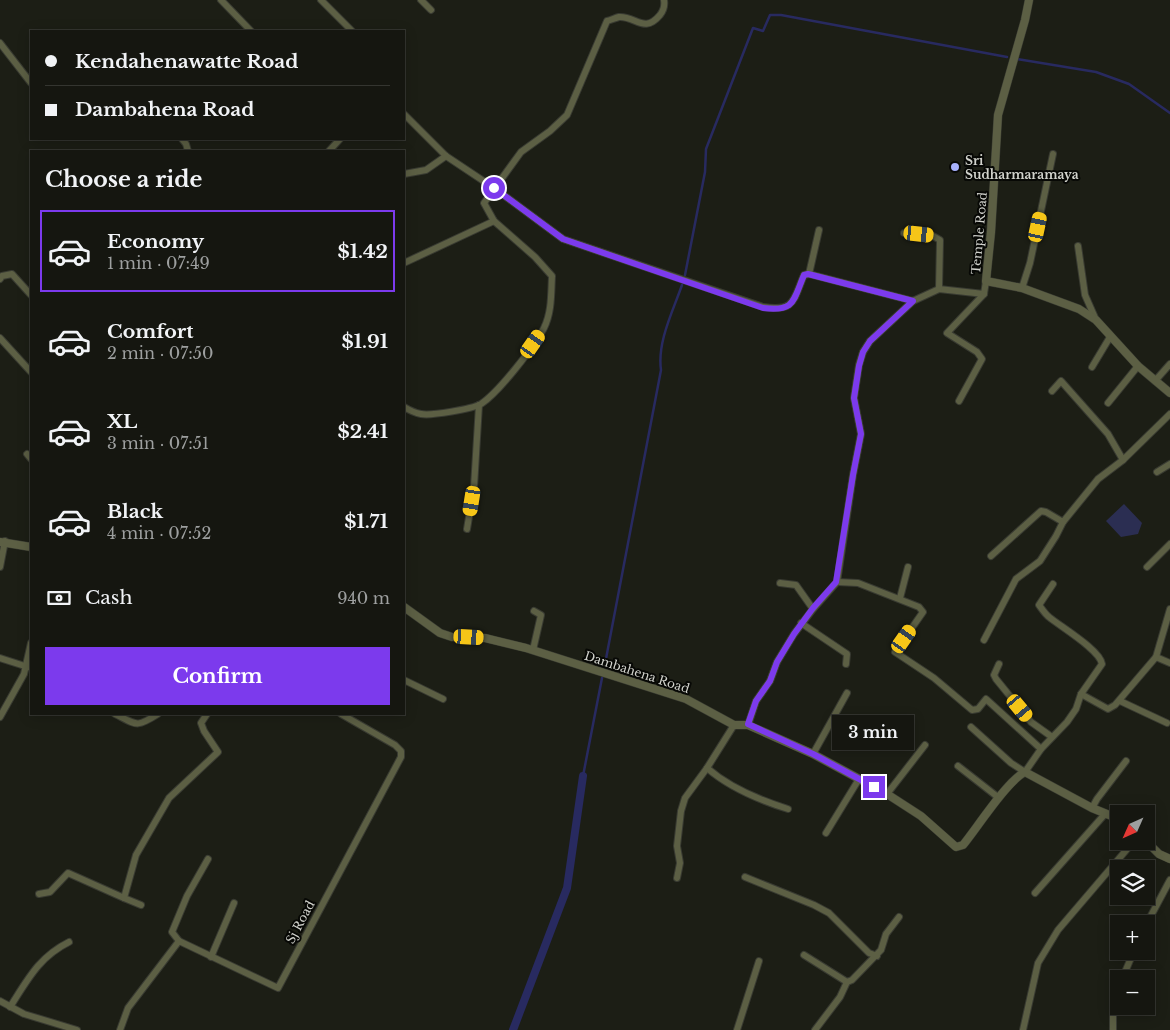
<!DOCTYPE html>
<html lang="en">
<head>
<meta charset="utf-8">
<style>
	body { margin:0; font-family:"Libre Baskerville",serif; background:#22231e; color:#f1f3f6; height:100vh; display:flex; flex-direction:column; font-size:19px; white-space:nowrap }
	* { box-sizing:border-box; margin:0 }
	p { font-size:16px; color:#9d9f9f }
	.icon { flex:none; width:28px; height:28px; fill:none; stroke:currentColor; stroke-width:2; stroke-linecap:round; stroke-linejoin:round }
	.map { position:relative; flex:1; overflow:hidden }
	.sheet { position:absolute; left:30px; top:150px; width:375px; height:565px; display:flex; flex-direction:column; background:#151610; border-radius:0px; box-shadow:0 2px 12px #0003,0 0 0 1px #343530 }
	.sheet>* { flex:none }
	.top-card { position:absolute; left:30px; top:30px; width:375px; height:110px; border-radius:0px; box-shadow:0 2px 12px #0003,0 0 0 1px #343530; display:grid; align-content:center; height:110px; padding:0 15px; background:#151610 }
	.needle { width:32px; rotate:225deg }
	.tools { position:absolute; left:1110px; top:805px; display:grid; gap:10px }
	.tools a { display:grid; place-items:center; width:45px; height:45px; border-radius:0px; background:#151610; box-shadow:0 2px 12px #0003,0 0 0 1px #343530; font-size:25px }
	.end { position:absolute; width:22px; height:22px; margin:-11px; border:6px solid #7c3aed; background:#fff; box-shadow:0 0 0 2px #fff }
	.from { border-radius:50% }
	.bubble { position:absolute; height:35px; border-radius:0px; background:#151610; box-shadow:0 2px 12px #0003,0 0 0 1px #343530; font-size:16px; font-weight:800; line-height:35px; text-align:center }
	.car { position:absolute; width:15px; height:30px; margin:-15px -8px; border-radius:6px; box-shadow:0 0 4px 1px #0007; background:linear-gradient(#f5c518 24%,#345 0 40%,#f5c518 0 76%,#345 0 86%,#f5c518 0) }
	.top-card b { display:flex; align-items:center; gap:18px; height:48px; font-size:19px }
	.top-card b+b { border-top:1px solid #343530 }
	.top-card i { width:12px; height:12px; background:#f1f3f6 }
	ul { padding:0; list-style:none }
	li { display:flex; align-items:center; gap:15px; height:82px; margin:0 10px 8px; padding:0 5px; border:2px solid transparent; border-radius:0px }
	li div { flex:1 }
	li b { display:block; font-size:19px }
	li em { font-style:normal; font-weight:800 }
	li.current { border-color:#7c3aed }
	li>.icon { width:45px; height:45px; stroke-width:1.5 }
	h2 { padding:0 15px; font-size:22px; line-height:60px }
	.pay { display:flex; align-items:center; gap:12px; height:55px; padding:0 15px; font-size:19px }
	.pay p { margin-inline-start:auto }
	.cta { display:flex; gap:10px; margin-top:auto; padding:10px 15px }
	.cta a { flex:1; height:58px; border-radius:0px; background:#7c3aed; color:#fff; font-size:20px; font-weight:800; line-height:58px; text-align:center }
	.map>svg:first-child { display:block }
	.green { fill:#2b2e52 }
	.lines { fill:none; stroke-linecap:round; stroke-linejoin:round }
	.stream { stroke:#282a60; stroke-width:2.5 }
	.canal { stroke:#282a60; stroke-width:8 }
	.minor-casing { stroke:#393b32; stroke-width:8 }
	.tertiary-casing { stroke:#393b32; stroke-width:9 }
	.minor { stroke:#5c5f44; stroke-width:6 }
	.tertiary { stroke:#5c5f44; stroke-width:8 }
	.route { stroke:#7c3aed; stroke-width:6 }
	.poi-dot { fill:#a7b1fc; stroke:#070805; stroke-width:2 }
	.labels { text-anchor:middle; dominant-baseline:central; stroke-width:4; stroke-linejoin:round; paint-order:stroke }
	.poi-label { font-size:12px; font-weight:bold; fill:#d2d3cd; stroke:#070805; text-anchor:start }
	.street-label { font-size:12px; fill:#d2d3cd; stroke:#070805 }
</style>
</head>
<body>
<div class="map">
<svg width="1170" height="1030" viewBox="0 0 1170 1030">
	<rect width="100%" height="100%" fill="#1c1e15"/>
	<!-- green -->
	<path class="green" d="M1124,504L1142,523L1138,534L1121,537L1106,521Z"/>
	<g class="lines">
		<!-- stream -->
		<g class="stream">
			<path d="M1017,59L1096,72L1129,84L1170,113"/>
			<path d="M685,275L705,172L706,149L753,28L763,31L770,15H781L1007,57"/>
			<path d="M605,664L661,370C657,342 673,311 682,285"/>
			<path d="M583,776L602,678"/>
		</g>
		<!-- canal -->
		<path class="canal" d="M513,1030L567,888L583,776"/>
		<!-- minor casing -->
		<g class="minor-casing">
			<g id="minor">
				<path d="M221,0L251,31"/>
				<path d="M321,0L352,31"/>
				<path d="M421,0L431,10"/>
				<path d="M0,43L31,83"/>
				<path d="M404,114L446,156L494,188L563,239L763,307C795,312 793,301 804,275L809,274L913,301L939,289L984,294L986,281"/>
				<path d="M182,139L186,144L188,151"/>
				<path d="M329,151L340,139"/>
				<path d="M404,174L426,170L446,156"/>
				<path d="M904,233L933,236L940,240L939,289"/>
				<path d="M1078,246L1085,295L1096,320"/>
				<path d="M404,263L494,221"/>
				<path d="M809,274L819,230"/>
				<path d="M0,279L2,276L12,274L31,295"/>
				<path d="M1022,288L1030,263L1053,154"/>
				<path d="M0,338L31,372"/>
				<path d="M1092,367L1110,337"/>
				<path d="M1155,381L1170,364"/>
				<path d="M1052,391L1061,381L1108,434L1123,460"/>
				<path d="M959,401L982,359L977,352L947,333L984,294"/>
				<path d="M1108,403L1138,366"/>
				<path d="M404,407C409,410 415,413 421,414C431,416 472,409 481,404C499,392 534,347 544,328C552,312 551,293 552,276L535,257L494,221L484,203L521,152L550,131L567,115L607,21C611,20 615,18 619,17C636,16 644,34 660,15C664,10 665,6 664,0"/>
				<path d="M27,454L31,459"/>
				<path d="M1157,472L1170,464"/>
				<path d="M467,529L474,487L479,405"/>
				<path d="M991,556L1041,511L1046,512L1063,522L1098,479L1123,460L1170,414"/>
				<path d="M0,567L5,541"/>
				<path d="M1147,567L1170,544"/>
				<path d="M837,582L858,583L919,607L923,612L895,652L934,678L972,710L978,709L986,699L1041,749"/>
				<path d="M780,583L796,585L813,609"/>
				<path d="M900,598L908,567"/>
				<path d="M801,623L847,654L846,664"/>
				<path d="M984,640L1016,579L1040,561L1056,536L1063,522"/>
				<path d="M533,650L541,615L534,611"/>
				<path d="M1156,657L1170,663"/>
				<path d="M0,658L31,668"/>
				<path d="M999,664L994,675L996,679L1031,722L1052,737"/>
				<path d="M404,680L443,699"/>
				<path d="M1081,694L1108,709L1115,705L1156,657L1170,609"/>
				<path d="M1120,701L1167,723"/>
				<path d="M115,714C137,725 136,728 158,714"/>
				<path d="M0,717L24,674L31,643"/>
				<path d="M748,725L756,701L770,681L777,662L794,634L813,609L837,582L853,475L861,434L854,398L859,365L863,352L870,341L913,301"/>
				<path d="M971,727L1011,763L1025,772L1041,749L1067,722L1076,709L1081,694L1102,664C1100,650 1061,627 1049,617C1045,614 1042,609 1039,605L1053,584"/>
				<path d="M813,754L847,693"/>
				<path d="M958,766L999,798"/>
				<path d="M707,768C730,788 759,800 788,809"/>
				<path d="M887,794L925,745"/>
				<path d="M1092,808L1097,799L1126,761"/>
				<path d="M826,833L859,779"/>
				<path d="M208,859L187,896L172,932L179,941L278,988L401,757V751L395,745L341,714"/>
				<path d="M745,877L814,905L829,913L869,953L877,956"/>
				<path d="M677,878L680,863L677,846L681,811L685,798L707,768L734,725"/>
				<path d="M1035,893L1105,814"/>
				<path d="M39,894L50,892L68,873L124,898"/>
				<path d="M141,905L124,898L136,855L169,798L218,752L204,731L201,723L207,714"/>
				<path d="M1146,925L1170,880"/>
				<path d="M804,955L847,982L840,997L815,1030"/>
				<path d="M211,957L234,903"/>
				<path d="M1122,979L1134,951"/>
				<path d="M847,982L852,980L881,950L886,934L899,917"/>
				<path d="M0,1001L24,1014L77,1030"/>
				<path d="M10,1007C28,979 39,957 69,942"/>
				<path d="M120,1030L128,1008L179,941"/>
				<path d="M737,1030L759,961"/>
				<path d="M1023,1030L1038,963L1058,930L1134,841"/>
				<path d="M1113,1030V1000L1119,987"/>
			</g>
		</g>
		<!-- tertiary casing -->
		<g class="tertiary-casing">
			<g id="tertiary">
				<path d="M1029,0L1025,20L998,115L991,232L986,281L1022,288L1079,309L1096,320L1138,366L1170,393"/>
				<path d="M0,542L31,547"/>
				<path d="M404,607L440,633L452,637L485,638L526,648L686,699L734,725H748L813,754L887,794L921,816L956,847L963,845C977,828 1007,781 1025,772L1092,808L1119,819"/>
				<path d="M1146,841L1159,854L1170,859"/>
			</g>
		</g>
		<!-- minor -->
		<use href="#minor" class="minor"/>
		<!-- tertiary -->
		<use href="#tertiary" class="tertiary"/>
	</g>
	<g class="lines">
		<!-- route -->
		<path class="route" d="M494,188L563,239L763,308C795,312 793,301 804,275L808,274L913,301L870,341L863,352L859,366L854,398L861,434L853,475L836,582L813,608L794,634L777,662L770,681L756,701L748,724L813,754L874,787"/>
	</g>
	<!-- markers -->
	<circle class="poi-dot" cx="955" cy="167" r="5"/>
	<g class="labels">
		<!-- poi labels -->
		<g class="poi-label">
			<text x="965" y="160">Sri<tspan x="965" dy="14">Sudharmaramaya</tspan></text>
		</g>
		<!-- street labels -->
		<g class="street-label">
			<text transform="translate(979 233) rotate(-85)">Temple Road</text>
			<text transform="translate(637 672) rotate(18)">Dambahena Road</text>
			<text transform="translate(300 922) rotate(-62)">Sj Road</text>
		</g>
	</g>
</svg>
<div class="tools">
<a><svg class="needle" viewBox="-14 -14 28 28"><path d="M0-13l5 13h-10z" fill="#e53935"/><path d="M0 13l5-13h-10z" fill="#9d9f9f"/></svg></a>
<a><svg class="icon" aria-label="layers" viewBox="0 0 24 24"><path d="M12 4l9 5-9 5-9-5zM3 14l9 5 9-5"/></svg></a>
<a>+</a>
<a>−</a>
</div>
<i class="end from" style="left:494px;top:188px"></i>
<i class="end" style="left:874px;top:787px"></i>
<div class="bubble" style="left:832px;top:715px;width:82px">3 min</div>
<i class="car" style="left:1038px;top:227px;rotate:12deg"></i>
<i class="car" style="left:919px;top:234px;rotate:96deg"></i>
<i class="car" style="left:533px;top:344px;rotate:35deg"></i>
<i class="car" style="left:472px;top:501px;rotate:189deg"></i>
<i class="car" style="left:469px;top:637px;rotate:93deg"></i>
<i class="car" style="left:904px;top:639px;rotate:35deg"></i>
<i class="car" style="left:1020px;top:708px;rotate:140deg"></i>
<div class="top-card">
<b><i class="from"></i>Kendahenawatte Road</b>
<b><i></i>Dambahena Road</b>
</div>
<section class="sheet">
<h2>Choose a ride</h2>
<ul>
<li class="current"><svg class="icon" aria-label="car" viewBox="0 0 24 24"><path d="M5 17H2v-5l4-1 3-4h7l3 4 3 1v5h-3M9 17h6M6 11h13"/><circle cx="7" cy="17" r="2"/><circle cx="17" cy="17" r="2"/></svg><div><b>Economy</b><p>1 min · 07:49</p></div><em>$1.42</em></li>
<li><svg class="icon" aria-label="car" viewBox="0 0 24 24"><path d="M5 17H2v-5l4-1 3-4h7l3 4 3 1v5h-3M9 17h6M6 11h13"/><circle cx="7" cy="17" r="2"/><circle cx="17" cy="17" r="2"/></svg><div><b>Comfort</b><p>2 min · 07:50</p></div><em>$1.91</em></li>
<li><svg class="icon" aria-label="car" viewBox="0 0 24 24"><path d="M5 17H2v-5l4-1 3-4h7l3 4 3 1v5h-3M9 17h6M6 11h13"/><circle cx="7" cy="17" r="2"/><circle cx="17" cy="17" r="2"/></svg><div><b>XL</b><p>3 min · 07:51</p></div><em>$2.41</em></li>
<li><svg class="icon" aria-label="car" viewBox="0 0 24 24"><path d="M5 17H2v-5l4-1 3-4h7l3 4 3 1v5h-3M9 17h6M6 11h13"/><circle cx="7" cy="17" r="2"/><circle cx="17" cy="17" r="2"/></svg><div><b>Black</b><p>4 min · 07:52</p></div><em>$1.71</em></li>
</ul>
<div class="pay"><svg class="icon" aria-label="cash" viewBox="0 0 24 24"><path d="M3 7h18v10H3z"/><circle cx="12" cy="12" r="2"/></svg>Cash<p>940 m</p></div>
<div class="cta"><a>Confirm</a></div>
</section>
</div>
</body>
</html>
